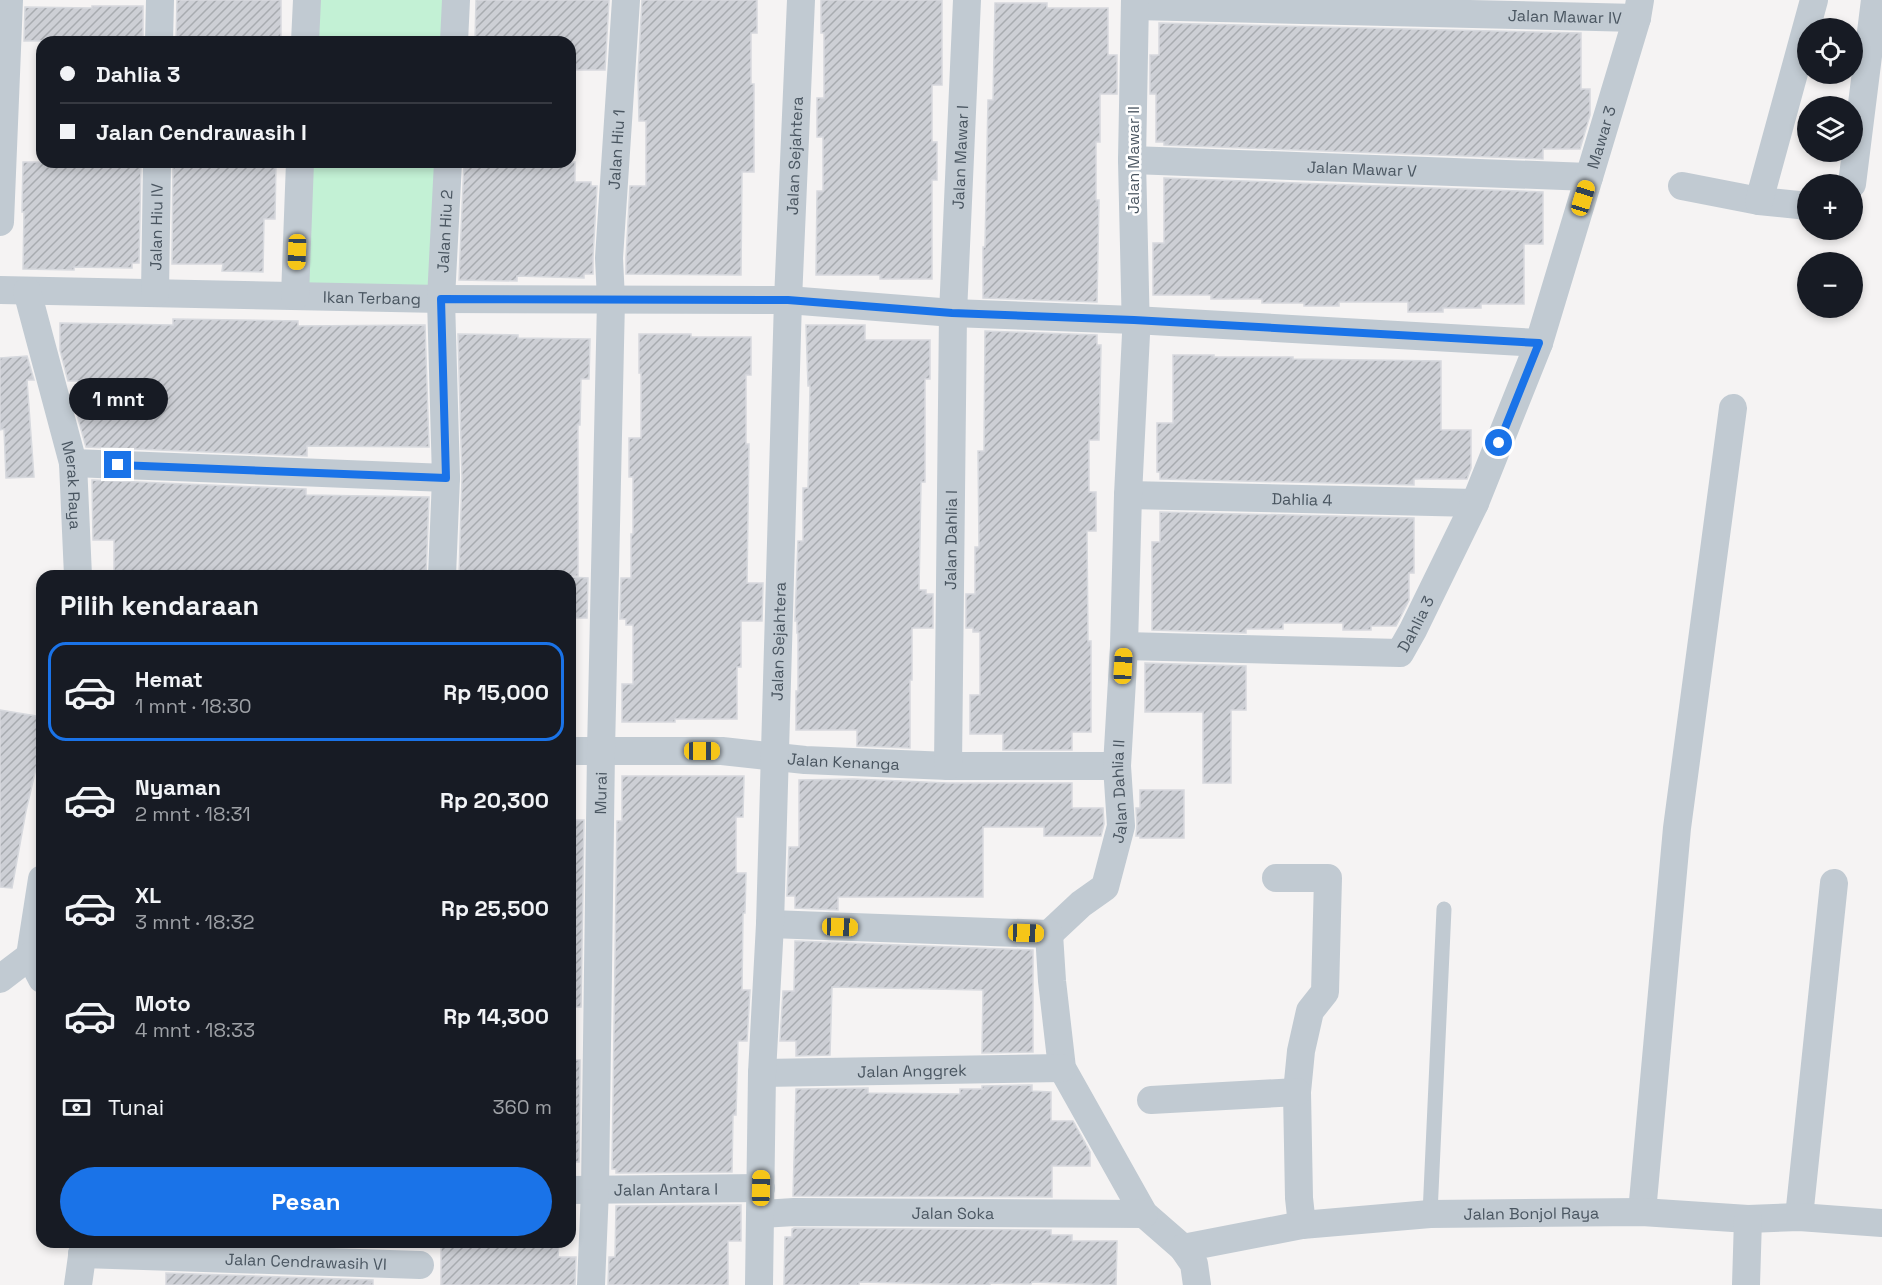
<!DOCTYPE html>
<html lang="id">
<head>
<meta charset="utf-8">
<style>
	body { margin:0; font-family:"Space Grotesk",sans-serif; background:#20242c; color:#f1f3f6; height:100vh; display:flex; flex-direction:column; font-size:22px; white-space:nowrap }
	* { box-sizing:border-box; margin:0 }
	p { font-size:20px; color:#9ea1a6 }
	.icon { flex:none; width:33px; height:33px; fill:none; stroke:currentColor; stroke-width:2; stroke-linecap:round; stroke-linejoin:round }
	.map { position:relative; flex:1; overflow:hidden }
	.panel { position:absolute; left:36px; top:570px; width:540px; height:678px; display:flex; flex-direction:column; background:#171b24; border-radius:18px; box-shadow:0 3px 9px #0003 }
	.panel>* { flex:none }
	.banner { position:absolute; left:36px; top:36px; width:540px; height:132px; border-radius:18px; box-shadow:0 3px 9px #0003; display:grid; align-content:center; height:132px; padding:0 24px; background:#171b24 }
	.tools { position:absolute; left:1797px; top:18px; display:grid; gap:12px }
	.tools a { display:grid; place-items:center; width:66px; height:66px; border-radius:50%; background:#171b24; box-shadow:0 3px 9px #0003; font-size:30px }
	.end { position:absolute; width:27px; height:27px; margin:-14px; border:8px solid #1a73e8; background:#fff; box-shadow:0 0 0 3px #fff }
	.from { border-radius:50% }
	.bubble { position:absolute; height:42px; border-radius:21px; background:#171b24; box-shadow:0 3px 9px #0003; font-size:20px; font-weight:700; line-height:42px; text-align:center }
	.car { position:absolute; width:18px; height:36px; margin:-18px -9px; border-radius:8px; box-shadow:0 0 4px 2px #0007; background:linear-gradient(#f5c518 24%,#345 0 40%,#f5c518 0 76%,#345 0 86%,#f5c518 0) }
	.banner b { display:flex; align-items:center; gap:21px; height:57px; font-size:22px }
	.banner b+b { border-top:2px solid #363941 }
	.banner i { width:15px; height:15px; background:#f1f3f6 }
	ul { padding:0; list-style:none }
	li { display:flex; align-items:center; gap:18px; height:99px; margin:0 12px 9px; padding:0 12px; border:3px solid transparent; border-radius:18px }
	li div { flex:1 }
	li b { display:block; font-size:22px }
	li em { font-style:normal; font-weight:700 }
	li.current { border-color:#1a73e8 }
	li>.icon { width:54px; height:54px; stroke-width:1.5 }
	h2 { padding:0 24px; font-size:27px; line-height:72px }
	.pay { display:flex; align-items:center; gap:15px; height:66px; padding:0 24px; font-size:22px }
	.pay p { margin-inline-start:auto }
	.cta { display:flex; gap:12px; margin-top:auto; padding:12px 24px }
	.cta a { flex:1; height:69px; border-radius:36px; background:#1a73e8; color:#fff; font-size:24px; font-weight:700; line-height:69px; text-align:center }
	.map>svg:first-child { display:block }
	.pitch { fill:#c3f1d5 }
	.building { fill:url(#building-hatch); stroke:#d7d9de; stroke-width:1.5 }
	.lines { fill:none; stroke-linecap:round; stroke-linejoin:round }
	.service { stroke:#c1cad2; stroke-width:15 }
	.minor { stroke:#c1cad2; stroke-width:28 }
	.route { stroke:#1a73e8; stroke-width:8 }
	.labels { text-anchor:middle; dominant-baseline:central; stroke-width:5; stroke-linejoin:round; paint-order:stroke }
	.street-label { font-size:16px; fill:#4a5661; stroke:#fff }
</style>
</head>
<body>
<div class="map">
<svg width="1882" height="1285" viewBox="0 0 1882 1285">
	<defs>
		<pattern id="building-hatch" width="6" height="6" patternUnits="userSpaceOnUse" patternTransform="scale(1.5)"><rect width="6" height="6" fill="#cdcfd5"/><path d="M-1 1l2-2M0 6l6-6M5 7l2-2" fill="none" stroke="#a8abb0"/></pattern>
	</defs>
	<rect width="100%" height="100%" fill="#f5f3f3"/>
	<!-- pitch -->
	<g class="pitch">
		<path d="M307,0H456L454,42H305Z"/>
		<path d="M300,162H448L441,299L295,296Z"/>
	</g>
	<!-- building -->
	<g class="building">
		<path d="M177,0H281V42H176Z"/>
		<path d="M476,0H609L605,70H570V42H475Z"/>
		<path d="M642,0H757V33H751V84H754V172H742L741,275L626,274V258L630,186H646V121H639L638,75Z"/>
		<path d="M821,0H942V85H932V142H937V180H932V279H880V275H816L817,191H823V137H817V98H824V33H821Z"/>
		<path d="M995,3H1047V8H1108V55H1117V94H1100V142H1096V200H1099L1097,302L983,298V247H985L988,100H993Z"/>
		<path d="M92,6H143V40L24,41L25,7L92,8Z"/>
		<path d="M1159,23L1581,33V89H1590V115L1580,149H1543V159L1164,145V142H1156V94H1150V55H1159Z"/>
		<path d="M23,162H141L139,263H132V268L74,267V270L23,269L24,212H22Z"/>
		<path d="M173,162H276L275,219H264L263,272L222,271L223,264H172Z"/>
		<path d="M464,162H575V182H591V186H597L593,257V274H584V278L517,276V281L459,280Z"/>
		<path d="M1164,178L1543,192V244H1524V304H1481V308H1443V312H1408V302H1339V306H1304V303H1262V299H1211V295H1153V243H1164Z"/>
		<path d="M173,319L298,321V326L425,325L429,447L307,446V456L86,447L77,415L78,381H68L60,350V323L173,325Z"/>
		<path d="M806,325H865V340H930V379H925V482H921L919,590H926V594H933V628H912V680H910V748L857,746V730H796V691H798V633H797V621H795L798,541H803V488H808L810,386H808Z"/>
		<path d="M985,331L1097,335V345H1101L1099,440H1089V492H1096V531H1087L1088,641H1091V732H1072V750H1003V734H970V695H980V632H973V628H966V594H975V547H979L978,451H984Z"/>
		<path d="M458,334L518,335V338L590,339L589,379H581L580,425H578V576H459L462,478Z"/>
		<path d="M639,334H691V337H751V375H746V444H749L747,583H763L762,621H741V667H737V719H675V722H622V684H633V625H626V619H620L621,578H631V534H633V477H629V438H641V373H639Z"/>
		<path d="M1173,355H1214V357H1293V359L1441,361V430H1471V468L1467,479H1414V485L1160,479V472H1157V423H1173Z"/>
		<path d="M27,356L34,380H27L34,477L6,478L4,429L0,430V358Z"/>
		<path d="M92,480L306,489V495L429,497L426,576H114V540H93Z"/>
		<path d="M1160,512L1414,518V573H1409V600L1396,626H1371V630H1343V623H1283V629H1246V633L1152,630V542H1160Z"/>
		<path d="M570,577L588,578L587,618H570Z"/>
		<path d="M1145,663L1246,666V710H1231V783H1203V712H1145Z"/>
		<path d="M0,710L42,717V743L26,811L12,888L0,887Z"/>
		<path d="M622,776H744L743,817H736V873H746L745,913H743L742,990H750L747,1041H738L736,1115H733L732,1172L616,1173V1169H612L617,821H622Z"/>
		<path d="M853,779L948,783H1072V808H1103L1104,824L1101,836H1044V827H983V897H838V910L795,908V896H787L789,847H799V780Z"/>
		<path d="M1140,790H1184V838H1140V836H1136L1137,825L1136,808H1140Z"/>
		<path d="M570,820H584L581,1007H570Z"/>
		<path d="M795,941L1033,950V1052L982,1053L983,990L832,987L830,1055L796,1056V1041H780L783,991H794Z"/>
		<path d="M570,1060H580L579,1162H570Z"/>
		<path d="M1032,1085V1091L1051,1092V1121H1073L1090,1152V1166H1052V1197L793,1196L796,1089L868,1088V1093L960,1094V1089H982V1086Z"/>
		<path d="M741,1205V1241H728V1285H608L609,1257H615L616,1206Z"/>
		<path d="M794,1228L1051,1230V1235H1072V1241H1117L1116,1285L1032,1282L1031,1284L990,1283V1285L859,1282V1285H784L785,1237H792V1229Z"/>
		<path d="M221,1242H373V1247Z"/>
		<path d="M441,1242H559L558,1257H576L575,1285H441Z"/>
		<path d="M166,1273L373,1280V1285H166Z"/>
	</g>
	<g class="lines">
		<!-- service -->
		<path class="service" d="M1430,1214L1444,909"/>
		<!-- minor -->
		<g class="minor">
			<path id="s1" d="M1135,6L1637,18"/>
			<path d="M159,42L160,0"/>
			<path d="M305,42L307,0"/>
			<path d="M454,42L456,0"/>
			<path id="s2" d="M1132,160L1589,177"/>
			<path d="M1852,184L1875,0"/>
			<path d="M1682,186L1759,201L1808,206"/>
			<path d="M1759,201L1814,0"/>
			<path d="M0,222L9,0"/>
			<path id="s3" d="M0,290L441,299L788,300L953,313L1134,320L1539,343"/>
			<path id="s4" d="M27,291L73,463L78,576"/>
			<path id="s5" d="M155,293L157,162"/>
			<path d="M295,296L300,162"/>
			<path d="M73,463L446,478"/>
			<path id="s6" d="M1128,495L1475,503"/>
			<path id="s7" d="M442,576L446,478L441,299L448,162"/>
			<path id="s8" d="M1124,646L1400,653L1413,630L1475,503L1539,343L1637,18L1640,0"/>
			<path id="s9" d="M570,751H722L805,760L948,766H1117"/>
			<path id="s10" d="M948,766L953,313L967,0"/>
			<path d="M1276,878H1328L1325,992L1310,1011L1301,1051L1297,1092L1299,1198L1302,1225"/>
			<path d="M42,879L30,956L42,979"/>
			<path d="M770,924L1049,934"/>
			<path id="s11" d="M1049,934L1081,904L1105,887L1121,826L1117,766L1124,646L1128,495L1136,334L1132,160L1135,0"/>
			<path d="M1049,934L1052,981L1062,1068L1144,1214L1183,1248L1194,1264L1197,1285"/>
			<path d="M0,979L30,956L42,957"/>
			<path id="s12" d="M762,1073L1062,1068"/>
			<path d="M1151,1100L1297,1092"/>
			<path id="s13" d="M570,1190L761,1188"/>
			<path d="M1642,1212L1677,828L1733,408"/>
			<path id="s14" d="M761,1214L794,1212L1144,1214"/>
			<path d="M1799,1217L1834,883"/>
			<path id="s15" d="M1183,1248L1302,1225L1430,1214L1642,1212L1748,1219L1799,1217L1882,1223"/>
			<path id="s16" d="M82,1254L420,1265"/>
			<path d="M78,1285L84,1242"/>
			<path id="s17" d="M591,1285L595,1190L601,751L611,300L609,258L626,0"/>
			<path id="s18" d="M759,1285L762,1073L770,924L788,300L801,0"/>
			<path d="M1746,1285L1748,1219"/>
		</g>
	</g>
	<g class="lines">
		<!-- route -->
		<path class="route" d="M118,465L446,478L441,299L788,300L952,313L1134,320L1539,343L1499,443"/>
	</g>
	<g class="labels">
		<!-- street labels -->
		<g class="street-label">
			<text stroke="none"><textPath href="#s1" startOffset="430">Jalan Mawar IV</textPath></text>
			<text stroke="none"><textPath href="#s8" startOffset="831">Mawar 3</textPath></text>
			<text stroke="none"><textPath href="#s17" startOffset="1136">Jalan Hiu 1</textPath></text>
			<text stroke="none"><textPath href="#s18" startOffset="1130">Jalan Sejahtera</textPath></text>
			<text stroke="none"><textPath href="#s10" startOffset="609">Jalan Mawar I</textPath></text>
			<text transform="translate(1133 160) rotate(-90)">Jalan Mawar II</text>
			<text stroke="none"><textPath href="#s2" startOffset="230">Jalan Mawar V</textPath></text>
			<text stroke="none"><textPath href="#s5" startOffset="66">Jalan Hiu IV</textPath></text>
			<text stroke="none"><textPath href="#s7" startOffset="345">Jalan Hiu 2</textPath></text>
			<text stroke="none"><textPath href="#s3" startOffset="372">Ikan Terbang</textPath></text>
			<text stroke="none"><textPath href="#s4" startOffset="200">Merak Raya</textPath></text>
			<text stroke="none"><textPath href="#s6" startOffset="174">Dahlia 4</textPath></text>
			<text stroke="none"><textPath href="#s10" startOffset="226">Jalan Dahlia I</textPath></text>
			<text stroke="none"><textPath href="#s8" startOffset="309">Dahlia 3</textPath></text>
			<text stroke="none"><textPath href="#s18" startOffset="644">Jalan Sejahtera</textPath></text>
			<text stroke="none"><textPath href="#s9" startOffset="274">Jalan Kenanga</textPath></text>
			<text stroke="none"><textPath href="#s11" startOffset="171">Jalan Dahlia II</textPath></text>
			<text stroke="none"><textPath href="#s17" startOffset="492">Murai</textPath></text>
			<text stroke="none"><textPath href="#s12" startOffset="150">Jalan Anggrek</textPath></text>
			<text stroke="none"><textPath href="#s13" startOffset="96">Jalan Antara I</textPath></text>
			<text stroke="none"><textPath href="#s14" startOffset="192">Jalan Soka</textPath></text>
			<text stroke="none"><textPath href="#s15" startOffset="351">Jalan Bonjol Raya</textPath></text>
			<text stroke="none"><textPath href="#s16" startOffset="224">Jalan Cendrawasih VI</textPath></text>
		</g>
	</g>
</svg>
<div class="tools">
<a><svg class="icon" aria-label="locate" viewBox="0 0 24 24"><circle cx="12" cy="12" r="6"/><path d="M12 2v4M12 18v4M2 12h4M18 12h4"/></svg></a>
<a><svg class="icon" aria-label="layers" viewBox="0 0 24 24"><path d="M12 4l9 5-9 5-9-5zM3 14l9 5 9-5"/></svg></a>
<a>+</a>
<a>−</a>
</div>
<i class="end from" style="left:1499px;top:443px"></i>
<i class="end" style="left:118px;top:465px"></i>
<div class="bubble" style="left:69px;top:378px;width:99px">1 mnt</div>
<i class="car" style="left:1583px;top:198px;rotate:17deg"></i>
<i class="car" style="left:297px;top:252px;rotate:182deg"></i>
<i class="car" style="left:1123px;top:666px;rotate:3deg"></i>
<i class="car" style="left:702px;top:751px;rotate:90deg"></i>
<i class="car" style="left:840px;top:927px;rotate:92deg"></i>
<i class="car" style="left:1026px;top:933px;rotate:92deg"></i>
<i class="car" style="left:761px;top:1188px;rotate:1deg"></i>
<div class="banner">
<b><i class="from"></i>Dahlia 3</b>
<b><i></i>Jalan Cendrawasih I</b>
</div>
<section class="panel">
<h2>Pilih kendaraan</h2>
<ul>
<li class="current"><svg class="icon" aria-label="car" viewBox="0 0 24 24"><path d="M5 17H2v-5l4-1 3-4h7l3 4 3 1v5h-3M9 17h6M6 11h13"/><circle cx="7" cy="17" r="2"/><circle cx="17" cy="17" r="2"/></svg><div><b>Hemat</b><p>1 mnt · 18:30</p></div><em>Rp 15,000</em></li>
<li><svg class="icon" aria-label="car" viewBox="0 0 24 24"><path d="M5 17H2v-5l4-1 3-4h7l3 4 3 1v5h-3M9 17h6M6 11h13"/><circle cx="7" cy="17" r="2"/><circle cx="17" cy="17" r="2"/></svg><div><b>Nyaman</b><p>2 mnt · 18:31</p></div><em>Rp 20,300</em></li>
<li><svg class="icon" aria-label="car" viewBox="0 0 24 24"><path d="M5 17H2v-5l4-1 3-4h7l3 4 3 1v5h-3M9 17h6M6 11h13"/><circle cx="7" cy="17" r="2"/><circle cx="17" cy="17" r="2"/></svg><div><b>XL</b><p>3 mnt · 18:32</p></div><em>Rp 25,500</em></li>
<li><svg class="icon" aria-label="car" viewBox="0 0 24 24"><path d="M5 17H2v-5l4-1 3-4h7l3 4 3 1v5h-3M9 17h6M6 11h13"/><circle cx="7" cy="17" r="2"/><circle cx="17" cy="17" r="2"/></svg><div><b>Moto</b><p>4 mnt · 18:33</p></div><em>Rp 14,300</em></li>
</ul>
<div class="pay"><svg class="icon" aria-label="cash" viewBox="0 0 24 24"><path d="M3 7h18v10H3z"/><circle cx="12" cy="12" r="2"/></svg>Tunai<p>360 m</p></div>
<div class="cta"><a>Pesan</a></div>
</section>
</div>
</body>
</html>
